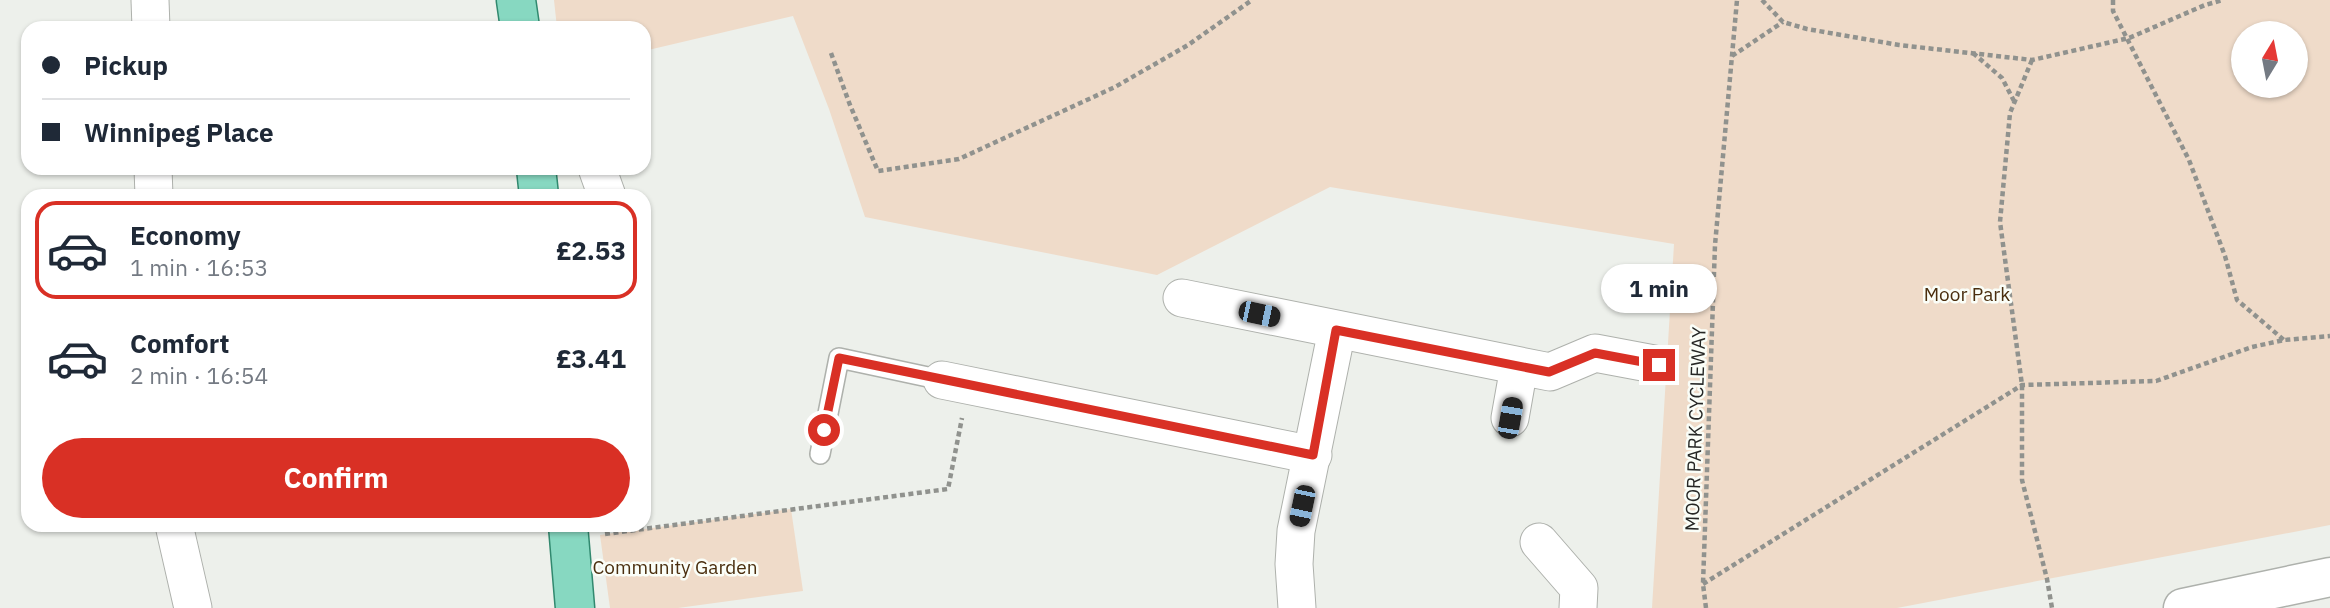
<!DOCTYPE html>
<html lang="en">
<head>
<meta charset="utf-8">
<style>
	body { margin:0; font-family:"IBM Plex Sans",sans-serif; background:#f2f2f3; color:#1f2937; height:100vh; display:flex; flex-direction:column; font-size:26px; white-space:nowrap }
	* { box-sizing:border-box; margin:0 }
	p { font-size:23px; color:#747a83 }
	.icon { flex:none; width:38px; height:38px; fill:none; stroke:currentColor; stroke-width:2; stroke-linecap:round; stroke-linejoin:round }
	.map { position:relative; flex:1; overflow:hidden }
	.details { position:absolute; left:21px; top:189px; width:630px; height:343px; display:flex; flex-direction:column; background:#fff; border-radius:21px; box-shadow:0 2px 5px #0004 }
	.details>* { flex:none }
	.guide { position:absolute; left:21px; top:21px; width:630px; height:154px; border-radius:21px; box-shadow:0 2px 5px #0004; display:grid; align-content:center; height:154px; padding:0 21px; background:#fff }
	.needle { width:46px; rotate:10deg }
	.controls { position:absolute; left:2231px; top:21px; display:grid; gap:14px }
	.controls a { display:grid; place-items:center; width:77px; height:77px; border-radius:50%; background:#fff; box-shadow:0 2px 5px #0004; font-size:35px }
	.end { position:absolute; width:32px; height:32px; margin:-16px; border:9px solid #d93025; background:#fff; box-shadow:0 0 0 4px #fff }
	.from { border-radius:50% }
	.bubble { position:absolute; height:49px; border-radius:24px; background:#fff; box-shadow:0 2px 5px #0004; font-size:23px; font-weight:700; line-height:49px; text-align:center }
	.car { position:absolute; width:21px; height:42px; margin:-21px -10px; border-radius:9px; box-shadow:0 0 5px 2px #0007; background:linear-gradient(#222 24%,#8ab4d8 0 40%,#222 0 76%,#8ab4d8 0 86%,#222 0) }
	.guide b { display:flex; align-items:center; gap:24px; height:66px; font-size:26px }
	.guide b+b { border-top:2px solid #e0e1e3 }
	.guide i { width:18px; height:18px; background:#1f2937 }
	ul { padding:12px 0 0; list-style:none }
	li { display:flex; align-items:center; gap:21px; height:98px; margin:0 14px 10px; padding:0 7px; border:4px solid transparent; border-radius:21px }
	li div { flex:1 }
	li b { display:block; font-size:26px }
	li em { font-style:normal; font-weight:700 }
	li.current { border-color:#d93025 }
	li>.icon { width:63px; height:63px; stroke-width:1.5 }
	.action { display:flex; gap:14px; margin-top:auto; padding:14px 21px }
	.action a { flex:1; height:80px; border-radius:42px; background:#d93025; color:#fff; font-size:28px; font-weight:700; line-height:80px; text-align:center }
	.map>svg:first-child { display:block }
	.green { fill:#efdbc9; fill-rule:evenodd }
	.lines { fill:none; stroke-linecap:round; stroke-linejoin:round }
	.service-casing { stroke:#aeb1ac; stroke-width:22 }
	.minor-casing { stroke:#aeb1ac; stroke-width:39 }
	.tertiary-casing { stroke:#aeb1ac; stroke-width:41 }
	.primary-casing { stroke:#31896f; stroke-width:41 }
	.path { stroke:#90928e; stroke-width:4.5; stroke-dasharray:5 3.5; stroke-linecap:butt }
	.service { stroke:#fff; stroke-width:19 }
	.minor { stroke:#fff; stroke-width:37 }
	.tertiary { stroke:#fff; stroke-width:38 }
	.primary { stroke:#87d8c1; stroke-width:38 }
	.route { stroke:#d93025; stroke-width:9 }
	.labels { text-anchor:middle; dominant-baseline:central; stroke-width:5; stroke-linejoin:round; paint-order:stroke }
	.park-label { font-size:19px; fill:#4a2e0e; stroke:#fafef8 }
	.street-label { font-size:19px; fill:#262725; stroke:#fafef8 }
</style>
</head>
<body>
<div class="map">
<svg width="2330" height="608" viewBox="0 0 2330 608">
	<rect width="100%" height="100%" fill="#edf0eb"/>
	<!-- green -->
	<g class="green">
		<path d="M554,0H2330V525L1897,608H1652L1674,244L1330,187L1157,275L865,217L829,109L793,16L644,51V28H557ZM2244,33H2296V86H2244Z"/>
		<path d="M791,509L803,591L678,608H610L600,535Z"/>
	</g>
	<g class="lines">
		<!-- service casing -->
		<g class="service-casing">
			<path id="service" d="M820,454L839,358L942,380"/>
		</g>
		<!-- minor casing -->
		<g class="minor-casing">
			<g id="minor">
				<path d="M150,0L151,28"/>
				<path d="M153,168L154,196"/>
				<path d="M597,168L607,196"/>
				<path d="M1182,298L1550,372L1595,353L1659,365"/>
				<path d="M942,380L1313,455"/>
				<path d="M1510,418L1519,367"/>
				<path d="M174,525L193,608"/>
				<path d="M1539,542L1579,588L1578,608"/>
				<path d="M1297,608L1294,564L1296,531L1337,330"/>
			</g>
		</g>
		<!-- tertiary casing -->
		<g class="tertiary-casing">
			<path id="tertiary" d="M2183,608L2330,577"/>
		</g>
		<!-- primary casing -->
		<g class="primary-casing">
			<g id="primary">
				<path d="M516,0L520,28"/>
				<path d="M536,168L539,196"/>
				<path d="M568,525L575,608"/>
			</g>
		</g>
		<!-- path -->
		<g class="path">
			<path d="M1762,0L1783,22L1807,29L1899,45L2032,60L2129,38L2205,5L2223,0"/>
			<path d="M2113,0V11L2189,160L2225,256L2237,300L2284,340"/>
			<path d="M831,53L850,105L878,171L959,159L1115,87L1188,45L1252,0"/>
			<path d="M1973,53L2002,78L2014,101"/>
			<path d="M1732,56L1783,22"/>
			<path d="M2032,60L2010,113L2000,222L2022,385V480L2047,579L2052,608"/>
			<path d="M605,534L948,489L962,418"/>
			<path d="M1703,584L2022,385L2156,381L2252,347L2284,340L2330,336"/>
			<path d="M1706,608L1703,584L1715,245L1737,0"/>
		</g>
		<!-- service -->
		<use href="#service" class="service"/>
		<!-- minor -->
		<use href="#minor" class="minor"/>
		<!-- tertiary -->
		<use href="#tertiary" class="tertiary"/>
		<!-- primary -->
		<use href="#primary" class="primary"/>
	</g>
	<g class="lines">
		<!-- route -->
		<path class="route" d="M824,430L839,358L1313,455L1336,330L1549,372L1595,353L1659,365"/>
	</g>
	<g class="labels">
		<!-- park labels -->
		<g class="park-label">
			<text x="1967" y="294">Moor Park</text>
			<text x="675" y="567">Community Garden</text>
		</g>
		<!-- street labels -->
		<g class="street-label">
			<text transform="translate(1695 429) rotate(-88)">MOOR PARK CYCLEWAY</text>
		</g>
	</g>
</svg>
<div class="controls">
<a><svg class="needle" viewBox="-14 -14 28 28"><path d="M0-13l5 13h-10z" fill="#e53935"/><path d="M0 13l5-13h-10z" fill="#747a83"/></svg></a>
</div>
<i class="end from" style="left:824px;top:430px"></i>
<i class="end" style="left:1659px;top:365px"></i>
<div class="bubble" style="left:1601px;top:264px;width:116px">1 min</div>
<i class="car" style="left:1259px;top:314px;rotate:102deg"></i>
<i class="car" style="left:1510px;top:418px;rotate:10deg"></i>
<i class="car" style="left:1302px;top:506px;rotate:192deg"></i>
<div class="guide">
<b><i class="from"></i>Pickup</b>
<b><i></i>Winnipeg Place</b>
</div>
<section class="details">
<ul>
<li class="current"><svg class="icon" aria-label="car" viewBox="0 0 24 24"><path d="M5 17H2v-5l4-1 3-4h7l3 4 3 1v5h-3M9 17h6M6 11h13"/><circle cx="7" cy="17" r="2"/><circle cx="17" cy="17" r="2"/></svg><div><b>Economy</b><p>1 min · 16:53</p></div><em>£2.53</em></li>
<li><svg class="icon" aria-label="car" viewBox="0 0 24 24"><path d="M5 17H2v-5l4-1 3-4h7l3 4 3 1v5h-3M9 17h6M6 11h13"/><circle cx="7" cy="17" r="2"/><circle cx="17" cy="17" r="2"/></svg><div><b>Comfort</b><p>2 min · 16:54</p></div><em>£3.41</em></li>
</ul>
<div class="action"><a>Confirm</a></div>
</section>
</div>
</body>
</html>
